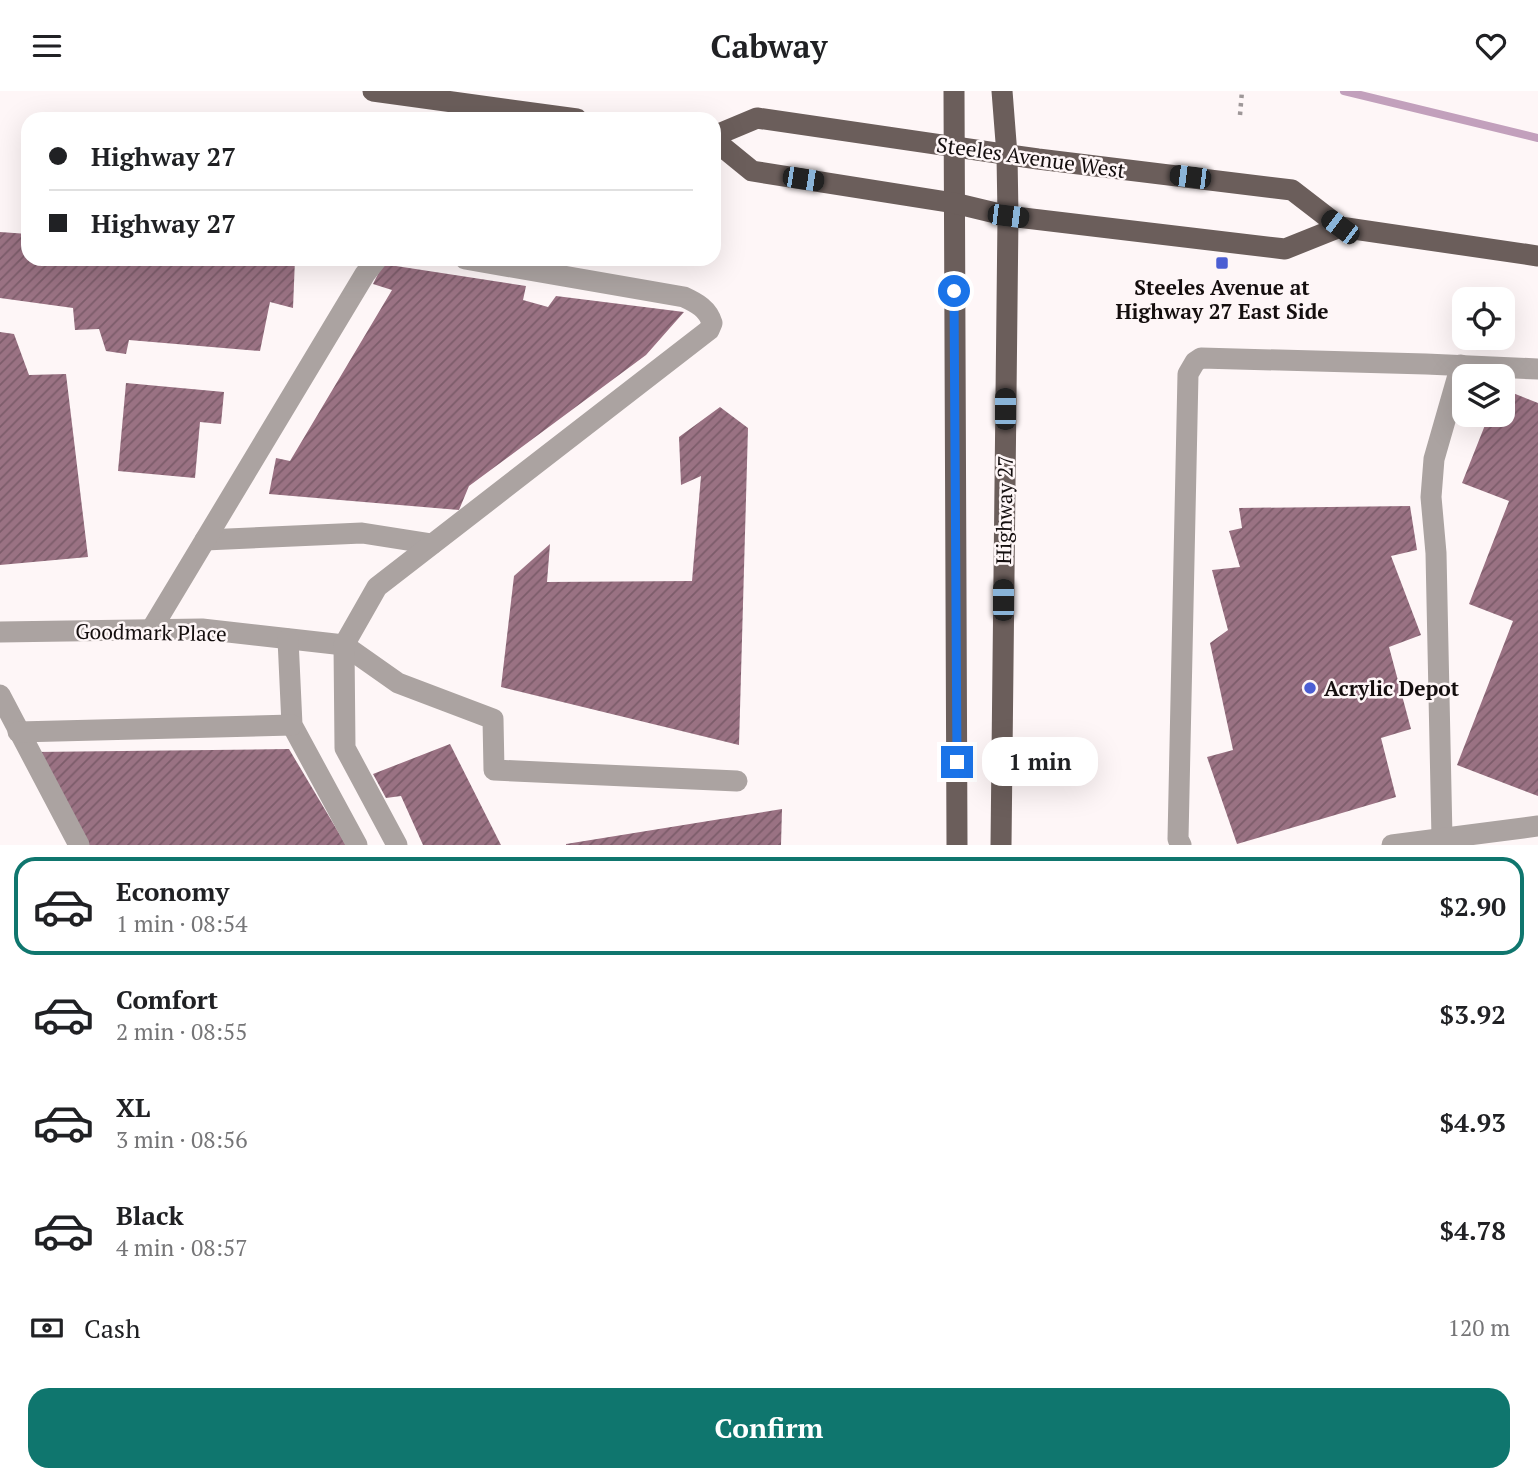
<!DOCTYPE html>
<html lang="en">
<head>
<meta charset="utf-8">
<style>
	body { margin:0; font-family:"PT Serif",serif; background:#f6f6f6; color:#202124; height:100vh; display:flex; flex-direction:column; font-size:26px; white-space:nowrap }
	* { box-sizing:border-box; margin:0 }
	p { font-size:23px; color:#757577 }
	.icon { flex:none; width:38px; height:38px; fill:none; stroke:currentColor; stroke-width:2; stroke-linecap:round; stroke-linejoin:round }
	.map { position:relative; height:754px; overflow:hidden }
	.side { display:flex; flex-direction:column; background:#fff; flex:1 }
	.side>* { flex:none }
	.banner { position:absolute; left:21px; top:21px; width:700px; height:154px; border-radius:21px; box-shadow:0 7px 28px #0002; display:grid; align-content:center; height:154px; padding:0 28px; background:#fff }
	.tools { position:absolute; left:1452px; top:196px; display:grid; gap:14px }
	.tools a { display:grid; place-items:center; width:63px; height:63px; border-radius:14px; background:#fff; box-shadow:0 7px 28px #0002; font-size:35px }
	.end { position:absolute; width:32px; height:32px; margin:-16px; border:9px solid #1a73e8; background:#fff; box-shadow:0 0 0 4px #fff }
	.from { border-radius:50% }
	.bubble { position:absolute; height:49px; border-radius:21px; background:#fff; box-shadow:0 7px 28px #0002; font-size:23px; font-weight:700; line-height:49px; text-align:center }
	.car { position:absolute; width:21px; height:42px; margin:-21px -10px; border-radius:9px; box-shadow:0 0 5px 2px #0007; background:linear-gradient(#222 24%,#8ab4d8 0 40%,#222 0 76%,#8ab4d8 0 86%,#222 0) }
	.banner b { display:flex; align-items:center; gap:24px; height:66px; font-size:26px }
	.banner b+b { border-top:2px solid #e0e0e0 }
	.banner i { width:18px; height:18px; background:#202124 }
	ul { padding:12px 0 0; list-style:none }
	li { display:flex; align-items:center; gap:21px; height:98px; margin:0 14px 10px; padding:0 14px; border:4px solid transparent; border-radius:21px }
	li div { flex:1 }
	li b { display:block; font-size:26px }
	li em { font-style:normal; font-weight:700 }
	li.current { border-color:#0f766e }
	li>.icon { width:63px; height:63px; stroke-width:1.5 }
	.pay { display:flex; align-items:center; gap:18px; height:77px; padding:0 28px; font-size:26px }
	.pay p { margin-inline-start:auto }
	.primary-button { display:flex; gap:14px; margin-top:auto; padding:14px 28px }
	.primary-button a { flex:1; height:80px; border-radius:21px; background:#0f766e; color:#fff; font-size:28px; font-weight:700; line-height:80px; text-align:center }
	header { display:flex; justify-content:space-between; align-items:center; height:91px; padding:0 28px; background:#fff; font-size:32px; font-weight:700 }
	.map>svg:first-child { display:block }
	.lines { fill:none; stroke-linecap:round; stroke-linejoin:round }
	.stream { stroke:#c2a0bc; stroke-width:8 }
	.building { fill:url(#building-hatch) }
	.path { stroke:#9e9798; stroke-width:4.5; stroke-dasharray:3.5 5; stroke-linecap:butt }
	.minor { stroke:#aba3a1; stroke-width:21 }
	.major { stroke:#6b5e5b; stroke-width:21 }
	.route { stroke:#1a73e8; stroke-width:9 }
	.poi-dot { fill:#4b5ed3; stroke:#fef6f7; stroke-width:2.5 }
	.labels { text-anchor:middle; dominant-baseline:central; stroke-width:5; stroke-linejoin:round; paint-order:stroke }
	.street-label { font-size:21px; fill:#140e0e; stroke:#fef6f7 }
	.poi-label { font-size:21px; font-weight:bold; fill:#140e0e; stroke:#fef6f7 }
</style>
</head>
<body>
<header><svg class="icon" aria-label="menu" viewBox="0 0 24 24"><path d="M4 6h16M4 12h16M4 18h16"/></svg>Cabway<svg class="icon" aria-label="heart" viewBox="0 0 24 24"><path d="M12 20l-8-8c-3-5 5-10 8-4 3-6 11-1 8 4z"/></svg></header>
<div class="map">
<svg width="1538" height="754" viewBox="0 0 1538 754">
	<defs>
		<pattern id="building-hatch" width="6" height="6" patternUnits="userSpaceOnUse" patternTransform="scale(1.75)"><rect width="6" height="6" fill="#9a7283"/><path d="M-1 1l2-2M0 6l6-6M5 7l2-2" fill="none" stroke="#7c5c6a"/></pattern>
	</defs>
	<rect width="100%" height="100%" fill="#fef6f7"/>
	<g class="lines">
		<!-- stream -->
		<path class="stream" d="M1344,0L1538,47"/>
	</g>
	<!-- building -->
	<g class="building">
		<path d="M0,141L28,143V168H295L293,217L270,211L260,260L129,249L126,263L106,260L99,238L75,239L73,217L0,207Z"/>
		<path d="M383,173L526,195L523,209L548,216L556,205L684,221L646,264L469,395L459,419L269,403L276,367L290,370L392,199L373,193Z"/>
		<path d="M0,241L14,243L29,284L66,283L88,466L0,474Z"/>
		<path d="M126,292L224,301L221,333L200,331L195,387L118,380Z"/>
		<path d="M1503,298L1538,312V705L1457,674L1513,530L1469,513L1509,410L1462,392L1489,324H1503Z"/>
		<path d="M720,316L748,337L739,654L501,596L514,485L550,453L547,491L692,490L701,385L681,394L679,346Z"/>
		<path d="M1410,415L1417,459L1391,465L1421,544L1389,556L1411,638L1381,647L1396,706L1237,753L1207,666L1233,659L1210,552L1228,539L1212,479L1240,476L1229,440L1242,437L1239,417Z"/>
		<path d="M450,653L501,754H423L401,705L386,707L373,683Z"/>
		<path d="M289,658L346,754H88L34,661Z"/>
		<path d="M782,718L781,754H566V753Z"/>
	</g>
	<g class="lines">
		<!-- path -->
		<path class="path" d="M1240,24L1242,0"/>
		<!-- minor -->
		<g class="minor">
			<path d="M205,449L362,442L432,453"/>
			<path d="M151,539L365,183L377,168"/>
			<path d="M0,541L202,538L344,554L398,592L493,628L494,679L737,690"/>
			<path d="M288,548L292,634L357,754"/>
			<path d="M0,604L79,754"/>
			<path d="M18,641L292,634"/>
			<path d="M1442,747L1436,462L1431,406L1434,368L1461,274"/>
			<path d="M397,754L345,657L344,554L377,496L709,239L712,232C708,218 697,212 684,206L465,168"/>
			<path d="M1181,754L1178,748L1188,283L1195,271L1201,267L1426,273L1538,278"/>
			<path d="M1392,754L1538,735"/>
		</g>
		<!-- major -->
		<g class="major">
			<path d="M373,0L577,28"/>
			<path d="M954,0L957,754"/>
			<path d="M714,45L757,27L1038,68L1292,99L1340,136L1538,165"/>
			<path d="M714,49L752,80L954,112L1008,125L1285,158L1340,136"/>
			<path d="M1001,754L1008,125L1007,64L1002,0"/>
		</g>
	</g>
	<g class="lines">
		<!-- route -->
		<path class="route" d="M954,200L957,671"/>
	</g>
	<!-- markers -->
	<g class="poi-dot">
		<rect x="1215" y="165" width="14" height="14" rx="3.5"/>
		<circle cx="1310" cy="597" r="7"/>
	</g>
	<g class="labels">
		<!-- street labels -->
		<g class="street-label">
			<text transform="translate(1031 66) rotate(8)">Steeles Avenue West</text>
			<text transform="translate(1004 419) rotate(-89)">Highway 27</text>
			<text transform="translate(151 541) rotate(1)">Goodmark Place</text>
		</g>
		<!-- poi labels -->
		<g class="poi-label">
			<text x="1222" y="196">Steeles Avenue at<tspan x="1222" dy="24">Highway 27 East Side</tspan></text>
			<text x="1324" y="597" text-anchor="start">Acrylic Depot</text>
		</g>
	</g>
</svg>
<div class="tools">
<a><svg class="icon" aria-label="locate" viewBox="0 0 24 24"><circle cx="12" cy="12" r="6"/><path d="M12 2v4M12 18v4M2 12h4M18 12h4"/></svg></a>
<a><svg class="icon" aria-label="layers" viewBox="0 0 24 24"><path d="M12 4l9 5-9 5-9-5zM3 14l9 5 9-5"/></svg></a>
</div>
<i class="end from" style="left:954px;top:200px"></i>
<i class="end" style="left:957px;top:671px"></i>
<div class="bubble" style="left:982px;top:646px;width:116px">1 min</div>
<i class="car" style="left:1190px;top:86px;rotate:277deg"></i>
<i class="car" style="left:803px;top:88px;rotate:99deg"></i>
<i class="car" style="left:1008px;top:125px;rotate:97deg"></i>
<i class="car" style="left:1340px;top:136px;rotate:307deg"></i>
<i class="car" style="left:1005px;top:318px;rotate:0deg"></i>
<i class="car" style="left:1003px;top:509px;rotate:0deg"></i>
<div class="banner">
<b><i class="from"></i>Highway 27</b>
<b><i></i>Highway 27</b>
</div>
</div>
<section class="side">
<ul>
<li class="current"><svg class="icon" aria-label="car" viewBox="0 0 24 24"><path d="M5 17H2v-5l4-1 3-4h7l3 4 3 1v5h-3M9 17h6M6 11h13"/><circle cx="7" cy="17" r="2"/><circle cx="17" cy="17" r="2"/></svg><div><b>Economy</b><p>1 min · 08:54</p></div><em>$2.90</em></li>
<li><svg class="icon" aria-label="car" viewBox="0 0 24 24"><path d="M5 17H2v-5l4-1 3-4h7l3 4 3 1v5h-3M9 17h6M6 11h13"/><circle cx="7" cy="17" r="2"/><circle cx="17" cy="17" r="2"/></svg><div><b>Comfort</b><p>2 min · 08:55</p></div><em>$3.92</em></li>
<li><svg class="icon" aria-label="car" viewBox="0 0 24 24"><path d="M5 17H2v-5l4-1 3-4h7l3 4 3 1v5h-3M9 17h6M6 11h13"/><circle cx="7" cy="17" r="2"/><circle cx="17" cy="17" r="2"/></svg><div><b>XL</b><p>3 min · 08:56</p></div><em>$4.93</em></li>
<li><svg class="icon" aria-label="car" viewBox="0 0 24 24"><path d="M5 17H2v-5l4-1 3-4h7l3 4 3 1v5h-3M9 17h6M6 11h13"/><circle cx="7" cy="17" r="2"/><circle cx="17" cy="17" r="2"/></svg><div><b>Black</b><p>4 min · 08:57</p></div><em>$4.78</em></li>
</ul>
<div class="pay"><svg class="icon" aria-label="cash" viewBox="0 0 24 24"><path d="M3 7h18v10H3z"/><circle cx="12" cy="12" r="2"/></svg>Cash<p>120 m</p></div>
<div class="primary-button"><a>Confirm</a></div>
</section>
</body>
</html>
